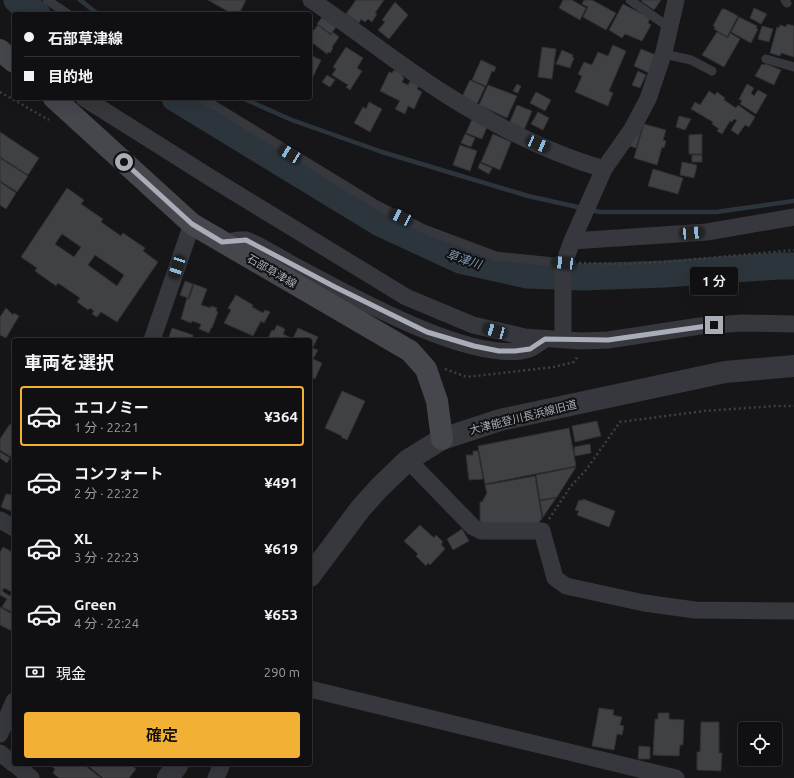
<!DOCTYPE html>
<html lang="ja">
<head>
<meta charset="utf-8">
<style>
	body { margin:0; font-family:Ubuntu,"Noto Sans JP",sans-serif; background:#19191b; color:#f1f3f6; height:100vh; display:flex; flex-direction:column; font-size:15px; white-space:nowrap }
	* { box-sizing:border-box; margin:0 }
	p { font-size:13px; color:#9c9d9f }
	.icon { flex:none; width:22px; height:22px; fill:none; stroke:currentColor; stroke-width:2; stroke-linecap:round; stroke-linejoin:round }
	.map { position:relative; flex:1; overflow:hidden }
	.sheet { position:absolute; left:12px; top:338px; width:300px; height:428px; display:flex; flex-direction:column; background:#101012; border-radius:4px; box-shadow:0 4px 16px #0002,0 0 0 1px #303032 }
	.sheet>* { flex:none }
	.banner { position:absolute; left:12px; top:12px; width:300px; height:88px; border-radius:4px; box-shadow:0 4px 16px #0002,0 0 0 1px #303032; display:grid; align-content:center; height:88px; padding:0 12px; background:#101012 }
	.fabs { position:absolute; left:738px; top:722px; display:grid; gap:8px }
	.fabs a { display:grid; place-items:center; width:44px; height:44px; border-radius:4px; background:#101012; box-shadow:0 4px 16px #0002,0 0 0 1px #303032; font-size:20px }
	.end { position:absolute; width:18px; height:18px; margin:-9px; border:5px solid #a8adb8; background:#111; box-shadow:0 0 0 2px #111 }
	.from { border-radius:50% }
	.bubble { position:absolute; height:28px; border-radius:4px; background:#101012; box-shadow:0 4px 16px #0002,0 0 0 1px #303032; font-size:13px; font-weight:600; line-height:28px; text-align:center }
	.car { position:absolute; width:12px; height:24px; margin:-12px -6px; border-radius:5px; box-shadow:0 0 3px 1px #0007; background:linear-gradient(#222 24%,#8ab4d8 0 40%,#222 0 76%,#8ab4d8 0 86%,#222 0) }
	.banner b { display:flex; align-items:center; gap:14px; height:38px; font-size:15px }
	.banner b+b { border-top:1px solid #303032 }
	.banner i { width:10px; height:10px; background:#f1f3f6 }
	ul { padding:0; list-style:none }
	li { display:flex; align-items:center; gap:12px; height:60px; margin:0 8px 6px; padding:0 4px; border:2px solid transparent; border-radius:4px }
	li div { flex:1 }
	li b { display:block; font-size:15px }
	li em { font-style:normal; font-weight:600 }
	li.active { border-color:#f2b134 }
	li>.icon { width:36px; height:36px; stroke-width:1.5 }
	h2 { padding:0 12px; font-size:18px; line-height:48px }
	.pay { display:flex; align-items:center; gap:10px; height:44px; padding:0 12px; font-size:15px }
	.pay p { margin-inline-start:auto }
	.button { display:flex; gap:8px; margin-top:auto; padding:8px 12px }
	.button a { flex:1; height:46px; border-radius:4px; background:#f2b134; color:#111; font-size:16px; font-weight:600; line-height:46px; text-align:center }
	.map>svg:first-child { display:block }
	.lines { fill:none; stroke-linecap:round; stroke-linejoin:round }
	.stream { stroke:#2c353c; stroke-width:4.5 }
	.river { stroke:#2c353c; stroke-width:27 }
	.building { fill:#404145; stroke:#303034; fill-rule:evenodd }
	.path { stroke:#3d3f44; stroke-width:2.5; stroke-dasharray:2 3; stroke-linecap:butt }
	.service { stroke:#37383d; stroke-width:9 }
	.minor { stroke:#37383d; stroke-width:17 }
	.tertiary { stroke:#37383d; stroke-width:22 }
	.secondary { stroke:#45474d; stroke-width:22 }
	.route { stroke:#a8adb8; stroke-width:5 }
	.labels { text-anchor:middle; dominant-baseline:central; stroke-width:4; stroke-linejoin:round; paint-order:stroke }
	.street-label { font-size:11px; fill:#a8adb8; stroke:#111113 }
	.water-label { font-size:12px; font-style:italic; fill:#7f9bb3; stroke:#111113 }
</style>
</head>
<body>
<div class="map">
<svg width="794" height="778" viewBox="0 0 794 778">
	<rect width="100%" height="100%" fill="#161618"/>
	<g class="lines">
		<!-- stream -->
		<g class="stream">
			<path d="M80,0L98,14"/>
			<path d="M242,98L292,120L382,152L528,196L600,212H716L794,201"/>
		</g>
		<!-- river -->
		<g class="river">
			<path d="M17,0L37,14"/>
			<path d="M175,98L380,223L460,260L527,275L583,277L665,274L779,266H794"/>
		</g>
	</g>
	<!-- building -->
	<g class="building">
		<path d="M208,0H246L239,14H227L229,12Z"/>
		<path d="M356,0H384L375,13L377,14L372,22L368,19L365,22L361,19L359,23L346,14Z"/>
		<path d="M563,0H572L586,8L580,20L559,8Z"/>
		<path d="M584,0H592L616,13L606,30L583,17L588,7L582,4Z"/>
		<path d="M642,0H661L654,10L641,1Z"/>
		<path d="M395,2L408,15L389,39L378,30L385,22L382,20Z"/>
		<path d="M623,4L650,18L648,23L651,25L642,41L625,34L622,38L609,30Z"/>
		<path d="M754,8L767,14L761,24L750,18Z"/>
		<path d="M722,9H725L738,16L727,37L714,29L715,27L713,26Z"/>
		<path d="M322,17L336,27L331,34L317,24Z"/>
		<path d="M739,17L757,26L756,28L758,29L751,43L731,32Z"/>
		<path d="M787,24L794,26V57L781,53L780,56L770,53L777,27L779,28L780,25L786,27Z"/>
		<path d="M318,25L331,35L333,32L339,37L332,47L333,48L330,53L328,52L327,54L310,41V35Z"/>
		<path d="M762,26L773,29L769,42L758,39Z"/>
		<path d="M717,32L728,38L730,33L740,39L724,67L702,55Z"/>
		<path d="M613,45L626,51L609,91L613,93L608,106L575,92L582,76L578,74L584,62L592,65L598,52L608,56Z"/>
		<path d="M346,47L363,58L357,68L362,71L350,90L346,87L348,85L332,75L336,69L333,67Z"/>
		<path d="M542,47L556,49L552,79L538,77Z"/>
		<path d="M641,49L656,55L649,73L634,66Z"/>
		<path d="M562,50L573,55L572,57L574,58L570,68L556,64Z"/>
		<path d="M310,55L321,60L312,79L310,78Z"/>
		<path d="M481,60L496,67L494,72L492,71L486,86L472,80Z"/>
		<path d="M762,64L765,65L766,64L781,70L774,85L755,76Z"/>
		<path d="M394,70L403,74L402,76L404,78L402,82L408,85L410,81L419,85L417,89L422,92L414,109L408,106L405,114L395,109L400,101L380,91L389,72L392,73Z"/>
		<path d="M638,71L646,75L640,88L632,85Z"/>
		<path d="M327,75L335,80L330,87L322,82Z"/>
		<path d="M470,80L485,87L476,106L461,99Z"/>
		<path d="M517,84L521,86L518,93L513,91Z"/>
		<path d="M747,84L754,88L751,93L754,96L758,90L767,95L756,114L740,104L742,101L739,99Z"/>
		<path d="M488,85L517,96L507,118L479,105Z"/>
		<path d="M709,91L715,95L717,92L725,98L724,100L736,108L738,105L755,117L749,127L745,125L738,135L731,130L737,120L734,119L732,122L730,121L722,134L717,131L719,129L712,124L713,122L691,109L695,102L700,105Z"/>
		<path d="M536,92L551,100L545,111L530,103Z"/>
		<path d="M369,102L382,109L370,132L354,123L363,107L366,109Z"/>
		<path d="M517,105L532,111L524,130L509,124Z"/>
		<path d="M538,112L549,118L543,130L531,124Z"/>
		<path d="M679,116L691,119L685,130L676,127Z"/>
		<path d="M473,117L488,124L482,139L466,133Z"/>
		<path d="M643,124L636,148L630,146Z"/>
		<path d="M644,124L666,130L663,140L666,141L664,148L662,147L657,165L634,158Z"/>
		<path d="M0,132L39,158L28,175L0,157Z"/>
		<path d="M465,134L475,138L471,147L461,143Z"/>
		<path d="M493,134L511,142L500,170L481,162Z"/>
		<path d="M702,134V154H689V135Z"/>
		<path d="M460,145L477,151L470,171L453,165Z"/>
		<rect x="692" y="155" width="10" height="7"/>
		<path d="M0,158L28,176L17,192L0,181Z"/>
		<path d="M682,162L697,165L694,178L680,175Z"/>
		<path d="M480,163L492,168L489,174L478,168Z"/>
		<path d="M653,169L683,178L678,194L648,186Z"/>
		<path d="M0,182L16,193L6,209L0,205Z"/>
		<path d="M67,188L84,200L81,204L103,219L101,222L121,236L123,233L145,248L143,251L158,262L117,322L101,312L97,317L92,314L94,311L90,308L88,310L77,302L80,298L58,283L56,286L35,271L37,268L21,257ZM62,234L81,247L74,257L55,244ZM95,255L124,275L117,286L88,265Z"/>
		<path d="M185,281L193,284L188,298L180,295Z"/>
		<path d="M194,284L207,289L201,305L211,308V306L217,308L216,311L218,312L212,328H211L209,333L199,329L201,324L192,321L191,323L181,319L187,298L189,299Z"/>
		<path d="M236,295L253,305L252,307L263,313L265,310L270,312L264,323L261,321L253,336L224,323L231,310L228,308Z"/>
		<path d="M6,308L13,315L14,313L19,316L6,338L0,335V317Z"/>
		<path d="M277,325L285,329L283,334L295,340H267L272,330L274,331Z"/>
		<path d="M172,328L193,335V340H168Z"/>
		<path d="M298,328L318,337L313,347L310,345V340H298L293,338Z"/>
		<path d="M310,347L318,350L313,359L322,363L315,379L313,378L312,381L310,380Z"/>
		<path d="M342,391L365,401L347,440L341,437L342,436L325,428Z"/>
		<path d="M597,421L601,436L575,442L572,426Z"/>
		<path d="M10,424L14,426V452L11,457L0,450V439Z"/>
		<path d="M569,428L576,466L485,484L478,446Z"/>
		<path d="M590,444L591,453L575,456L574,447Z"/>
		<path d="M473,451H478L483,479L469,480L466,455H473Z"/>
		<path d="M0,452L10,458L7,463L0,458Z"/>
		<path d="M576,467L557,497L540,500L536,475Z"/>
		<path d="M535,476L542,518L538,524L486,525L480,521V502H482L487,493L485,485Z"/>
		<path d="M6,494L14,495V508L11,511L1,507Z"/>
		<path d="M556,498L543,517L540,501Z"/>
		<path d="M583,499L615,511L609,527L577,515L579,511L575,510L579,500L582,501Z"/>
		<path d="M420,525L434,538L436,535L443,542L441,544L445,549L430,565L428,563L426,566L416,556L418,554L404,541Z"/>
		<path d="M462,529L469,541L453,550L447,539Z"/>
		<path d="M3,547L14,553V613L2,607L7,599L0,595V552ZM4,588L12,592L10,596L2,591Z"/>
		<path d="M0,607L14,615V628L12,631L0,625Z"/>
		<path d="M599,708L614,710L613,715L622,717L620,725L624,726L622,735L617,734L614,750L592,746Z"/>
		<path d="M658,713H669V719L684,720L683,745H680L679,756L653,755L655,719H658Z"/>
		<path d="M701,722H719V753H722L721,771L697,770V752H700Z"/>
		<path d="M639,746L650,747V759H638Z"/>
		<path d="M48,764H83L101,778H59L53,773L55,769Z"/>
		<path d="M88,764H130L136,769L129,778H103L87,765Z"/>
	</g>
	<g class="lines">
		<!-- path -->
		<g class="path">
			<path d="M0,92L49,120"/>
			<path d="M579,263L627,264L675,261L794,250"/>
			<path d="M445,369L467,377L554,367L574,362L578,356"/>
			<path d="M549,519L571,486L586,470L620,422L704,411L775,406H794"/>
		</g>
		<!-- service -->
		<g class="service">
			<path d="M47,0L68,14"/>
			<path d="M630,0L670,28"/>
			<path d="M785,0L787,3"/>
			<path d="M664,52L673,56L691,60L712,71"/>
			<path d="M766,59L794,67"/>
			<path d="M202,98L377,205L424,229L496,256L564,263"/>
		</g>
		<!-- minor -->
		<g class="minor">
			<path d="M311,0C356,30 399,65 445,94C494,125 548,153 604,169"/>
			<path d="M84,98L211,178L406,297L473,325L525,337L581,341L608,340L700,326L743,323L794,324"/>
			<path d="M572,241L707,232L794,217"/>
			<path d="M222,243C229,242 239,239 246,240C257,243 283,260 295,266C346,293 473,366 529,349C535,347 540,342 545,339"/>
			<path d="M563,338V273L564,263L572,241L604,169L632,129L648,99L664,52L676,0"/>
			<path d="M152,340L192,224"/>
			<path d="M408,460L473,527L481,531H542L555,578L566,586L644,603L695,610L794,611"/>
			<path d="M0,520L14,528"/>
			<path d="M310,689L676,778"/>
			<path d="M0,734L14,701"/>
			<path d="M0,753L14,764"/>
			<path d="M15,764L31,778"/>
			<path d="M216,778L222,764"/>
		</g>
		<!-- tertiary -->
		<g class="tertiary">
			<path d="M310,576L361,508L379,488L408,460L442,439L500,420L725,372L794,366"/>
			<path d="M168,778L178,764"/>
		</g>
		<!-- secondary -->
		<g class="secondary">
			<path d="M0,50L14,62"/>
			<path d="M54,98L192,224L410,351L426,369L437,401L442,439"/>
		</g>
	</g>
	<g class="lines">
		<!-- route -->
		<path class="route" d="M124,162L192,224L222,242L246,240L335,287L427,332L474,346L499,351H515L530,349L545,339L608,340L714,325"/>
	</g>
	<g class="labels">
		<!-- street labels -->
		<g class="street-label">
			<text transform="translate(272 271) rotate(30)">石部草津線</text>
			<text transform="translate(523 417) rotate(-14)">大津能登川長浜線旧道</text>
		</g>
		<!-- water labels -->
		<g class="water-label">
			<text transform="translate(464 259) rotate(18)">草津川</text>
		</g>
	</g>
</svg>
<div class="fabs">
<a><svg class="icon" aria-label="locate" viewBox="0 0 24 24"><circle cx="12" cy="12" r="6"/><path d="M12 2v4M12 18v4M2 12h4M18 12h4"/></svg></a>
</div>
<i class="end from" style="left:124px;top:162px"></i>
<i class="end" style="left:714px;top:325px"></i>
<div class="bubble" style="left:690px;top:267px;width:48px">1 分</div>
<i class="car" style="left:538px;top:144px;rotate:113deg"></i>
<i class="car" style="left:290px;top:154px;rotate:302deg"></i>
<i class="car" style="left:401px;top:217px;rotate:297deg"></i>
<i class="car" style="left:692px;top:233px;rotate:86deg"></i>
<i class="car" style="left:564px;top:263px;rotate:276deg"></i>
<i class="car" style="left:177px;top:267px;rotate:199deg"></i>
<i class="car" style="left:495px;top:331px;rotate:286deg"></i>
<div class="banner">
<b><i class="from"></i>石部草津線</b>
<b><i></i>目的地</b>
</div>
<section class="sheet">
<h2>車両を選択</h2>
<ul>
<li class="active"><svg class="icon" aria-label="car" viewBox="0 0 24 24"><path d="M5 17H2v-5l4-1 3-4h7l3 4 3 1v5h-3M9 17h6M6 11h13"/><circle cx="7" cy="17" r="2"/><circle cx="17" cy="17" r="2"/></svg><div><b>エコノミー</b><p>1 分 · 22:21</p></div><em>¥364</em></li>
<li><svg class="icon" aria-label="car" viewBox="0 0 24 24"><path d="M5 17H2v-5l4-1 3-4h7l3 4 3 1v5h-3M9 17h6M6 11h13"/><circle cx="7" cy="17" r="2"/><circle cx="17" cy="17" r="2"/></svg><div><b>コンフォート</b><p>2 分 · 22:22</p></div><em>¥491</em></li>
<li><svg class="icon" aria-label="car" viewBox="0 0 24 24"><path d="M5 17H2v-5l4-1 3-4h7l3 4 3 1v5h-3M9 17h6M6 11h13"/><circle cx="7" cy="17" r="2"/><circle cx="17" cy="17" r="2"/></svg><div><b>XL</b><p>3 分 · 22:23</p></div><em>¥619</em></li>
<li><svg class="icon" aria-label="car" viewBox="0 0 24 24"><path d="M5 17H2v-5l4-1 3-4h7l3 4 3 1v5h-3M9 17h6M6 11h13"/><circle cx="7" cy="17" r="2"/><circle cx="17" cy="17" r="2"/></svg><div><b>Green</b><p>4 分 · 22:24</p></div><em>¥653</em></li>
</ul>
<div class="pay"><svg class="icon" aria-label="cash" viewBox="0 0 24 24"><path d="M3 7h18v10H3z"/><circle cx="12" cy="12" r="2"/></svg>現金<p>290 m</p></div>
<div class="button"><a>確定</a></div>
</section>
</div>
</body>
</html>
